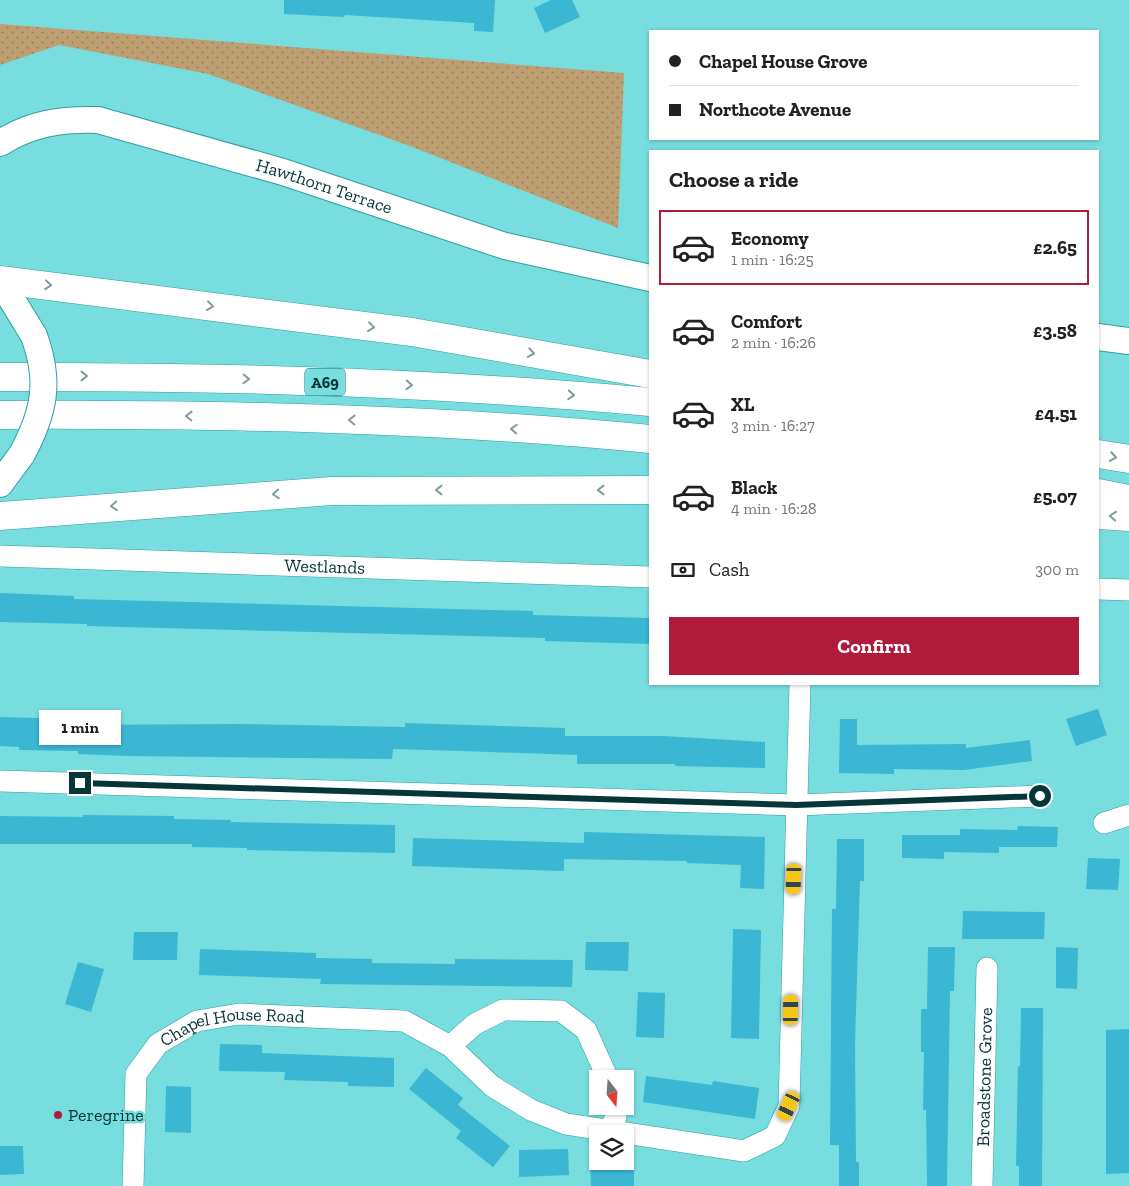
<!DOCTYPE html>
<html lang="en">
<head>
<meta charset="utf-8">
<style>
	body { margin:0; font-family:"Zilla Slab",serif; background:#f2f2f2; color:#202124; height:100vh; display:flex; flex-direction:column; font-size:19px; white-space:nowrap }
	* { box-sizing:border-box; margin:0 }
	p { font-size:16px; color:#757577 }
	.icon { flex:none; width:28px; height:28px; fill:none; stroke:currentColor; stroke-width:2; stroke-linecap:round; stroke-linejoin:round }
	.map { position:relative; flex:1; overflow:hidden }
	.details { position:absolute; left:649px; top:150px; width:450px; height:535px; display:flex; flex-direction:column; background:#fff; border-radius:0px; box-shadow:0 1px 4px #0004 }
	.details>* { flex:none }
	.top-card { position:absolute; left:649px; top:30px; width:450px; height:110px; border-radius:0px; box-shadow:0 1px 4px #0004; display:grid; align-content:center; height:110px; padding:0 20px; background:#fff }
	.needle { width:32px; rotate:163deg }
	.controls { position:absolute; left:589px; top:1070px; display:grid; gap:10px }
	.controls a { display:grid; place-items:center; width:45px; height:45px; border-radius:0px; background:#fff; box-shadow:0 1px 4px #0004; font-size:25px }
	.end { position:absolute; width:22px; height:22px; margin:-11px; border:6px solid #063637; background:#fff; box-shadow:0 0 0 2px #fff }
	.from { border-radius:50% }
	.bubble { position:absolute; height:35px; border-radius:0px; background:#fff; box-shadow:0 1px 4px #0004; font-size:16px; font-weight:800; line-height:35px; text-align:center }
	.car { position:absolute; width:15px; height:30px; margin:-15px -8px; border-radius:6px; box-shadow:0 0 4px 1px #0007; background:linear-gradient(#f5c518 24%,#345 0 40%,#f5c518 0 76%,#345 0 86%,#f5c518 0) }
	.top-card b { display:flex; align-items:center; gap:18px; height:48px; font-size:19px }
	.top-card b+b { border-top:1px solid #e0e0e0 }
	.top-card i { width:12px; height:12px; background:#202124 }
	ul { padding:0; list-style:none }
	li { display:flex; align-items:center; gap:15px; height:75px; margin:0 10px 8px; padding:0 10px; border:2px solid transparent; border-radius:0px }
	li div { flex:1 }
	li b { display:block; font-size:19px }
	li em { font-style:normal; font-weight:800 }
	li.on { border-color:#af1b3a }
	li>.icon { width:45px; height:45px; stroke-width:1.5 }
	h2 { padding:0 20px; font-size:22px; line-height:60px }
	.pay { display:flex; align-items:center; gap:12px; height:55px; padding:0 20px; font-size:19px }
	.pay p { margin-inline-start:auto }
	.primary-button { display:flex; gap:10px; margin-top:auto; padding:10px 20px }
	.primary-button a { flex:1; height:58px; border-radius:0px; background:#af1b3a; color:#fff; font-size:20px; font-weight:800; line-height:58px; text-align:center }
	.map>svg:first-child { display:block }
	.grass { fill:url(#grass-dots) }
	.building { fill:#3bb7d4 }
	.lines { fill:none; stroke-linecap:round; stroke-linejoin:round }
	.minor-casing { stroke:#309ea0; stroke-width:22 }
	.major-casing { stroke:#309ea0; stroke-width:28 }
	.highway-casing { stroke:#309ea0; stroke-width:29 }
	.minor { stroke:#fff; stroke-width:21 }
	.major { stroke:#fff; stroke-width:26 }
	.highway { stroke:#fff; stroke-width:28 }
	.major-bridge-casing { stroke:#309ea0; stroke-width:28; stroke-linecap:butt }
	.major-bridge { stroke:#fff; stroke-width:26 }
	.oneway { stroke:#829a9b }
	.route { stroke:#063637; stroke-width:6 }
	.poi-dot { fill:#af1b3a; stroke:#77dddf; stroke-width:2 }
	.labels { text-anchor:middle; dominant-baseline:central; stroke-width:5; stroke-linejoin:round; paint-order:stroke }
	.shield { fill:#77dddf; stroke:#286869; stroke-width:1 }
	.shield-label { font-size:16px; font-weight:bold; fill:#063637 }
	.street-label { font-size:18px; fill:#063637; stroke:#77dddf }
	.poi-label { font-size:18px; fill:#063637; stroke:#77dddf; text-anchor:start }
</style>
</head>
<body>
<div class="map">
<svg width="1129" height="1186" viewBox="0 0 1129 1186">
	<defs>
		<pattern id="grass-dots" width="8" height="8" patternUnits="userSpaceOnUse" patternTransform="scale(1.25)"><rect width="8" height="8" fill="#be9f71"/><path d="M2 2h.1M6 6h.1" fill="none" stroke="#98825e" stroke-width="1.8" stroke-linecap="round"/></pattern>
	</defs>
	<rect width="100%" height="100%" fill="#77dddf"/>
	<!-- grass -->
	<path class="grass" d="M0,24L624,73L618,228L410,146L208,74L59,45L0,65Z"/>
	<!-- building -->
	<g class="building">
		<path d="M284,0H495L493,32L474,31V23L345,15L344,17L284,14Z"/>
		<path d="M551,0H572L580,17L545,33L534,8Z"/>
		<path d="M0,593L74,596V599L533,611V615L650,618V644L545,641V638L87,626V624L0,622Z"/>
		<path d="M1098,709L1107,735L1076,746L1066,719Z"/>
		<path d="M0,717L74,719V725L238,724L405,727V723L565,728V736H663L765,742V768L675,766V764H577V755L462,751L393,749L392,759L127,756L78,754V751L19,750V747L0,746Z"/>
		<path d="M840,719H857V745L966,744V748L1030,740L1032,761L964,770L894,769V774L839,773Z"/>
		<path d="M83,815L174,816V819L231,820V822L395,825V853L247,850V848L192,847V844H0V816L83,817Z"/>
		<path d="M1018,826L1058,827L1057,847H999V853L944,852V859L902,858V835H960V829L1017,830Z"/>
		<path d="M584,832L765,837L764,889L740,888L741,865L687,863V861L564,859V871L412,866L413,838L584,843Z"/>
		<path d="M837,839H864V881H860L855,1044L856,1162H859V1186H839V1145H830L832,909H836Z"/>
		<path d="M1088,858L1120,859L1118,890L1086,889Z"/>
		<path d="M963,911L1045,912L1044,939H962Z"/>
		<path d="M733,929L761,930L759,1039L731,1038Z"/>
		<path d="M134,932H178L177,960H133Z"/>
		<path d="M586,942H629L628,971L585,970Z"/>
		<path d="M928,947H955L954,991H950L947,1186H927L926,1110H923L924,1052H921V1009H927Z"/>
		<path d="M1056,947L1078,948L1077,989L1056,988Z"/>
		<path d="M200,949L316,953V958L372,959V963L455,964V959L573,960L572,987L320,984L321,979L199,975Z"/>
		<path d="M78,962L104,969L91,1012L65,1004Z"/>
		<path d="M638,992L665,993L664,1038L636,1037Z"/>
		<path d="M1021,1008H1043L1042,1186H1019V1166H1016L1018,1066H1020Z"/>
		<path d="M1129,1029V1173L1106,1174V1030Z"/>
		<path d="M220,1044L262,1045V1053L394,1058V1087L348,1086V1082L284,1080L285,1072L219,1071Z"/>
		<path d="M426,1068L463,1098L458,1105L510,1146L493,1167L456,1138L461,1131L409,1089Z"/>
		<path d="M646,1076L712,1085L713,1081L759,1088L755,1119L643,1102Z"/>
		<path d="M166,1086L191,1087V1133L165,1132Z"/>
		<path d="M0,1146H23L24,1174L0,1175Z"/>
		<path d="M568,1149L569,1175L519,1177V1150Z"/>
		<path d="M634,1164V1186H591L590,1165Z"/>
	</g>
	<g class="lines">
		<!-- minor casing -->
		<g class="minor-casing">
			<g id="minor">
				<path id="s1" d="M0,556L650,577"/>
				<path d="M1098,589L1129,590"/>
				<path d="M0,781L796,805L1040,796"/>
				<path d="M1104,823L1129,815"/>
				<path d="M450,1046L475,1024L503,1010L561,1011L586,1030L608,1079"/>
				<path d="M609,1131L616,1117V1106"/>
				<path id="s2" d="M133,1186L136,1074L158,1044L197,1021L239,1014L404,1021L450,1046L492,1086L531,1110L566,1124L744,1151L775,1136L789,1106L800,684"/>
				<path id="s3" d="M982,1186L987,968"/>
			</g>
		</g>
		<!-- major casing -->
		<g class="major-casing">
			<g id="major">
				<path id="s4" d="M0,143C32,123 61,119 98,120L283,172L505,246L650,278"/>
				<path d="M0,280L34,336"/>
				<path d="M1098,337L1129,341"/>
				<path d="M0,484L22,454"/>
			</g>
		</g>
		<!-- highway casing -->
		<g class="highway-casing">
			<g id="highway">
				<path d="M0,280L412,332L650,374"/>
				<path d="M0,377C217,376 434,382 650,402"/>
				<path d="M0,415C217,414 434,418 650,439"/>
				<path d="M1098,454L1129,459"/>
				<path d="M1098,493L1129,499"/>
				<path d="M1098,515L1129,517"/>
				<path d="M0,516L332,491L650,490"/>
			</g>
		</g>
		<!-- minor -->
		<use href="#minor" class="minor"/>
		<!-- major -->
		<use href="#major" class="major"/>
		<!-- highway -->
		<use href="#highway" class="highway"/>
		<!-- major-bridge casing -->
		<g class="major-bridge-casing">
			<path id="major-bridge" d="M22,454C44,413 51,382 34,336"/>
		</g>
		<!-- major-bridge -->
		<use href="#major-bridge" class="major-bridge"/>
	</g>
	<!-- one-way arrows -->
	<defs><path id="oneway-chevron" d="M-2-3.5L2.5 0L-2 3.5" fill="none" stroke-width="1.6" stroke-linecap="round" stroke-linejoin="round" transform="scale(1.25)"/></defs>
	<g class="oneway">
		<use href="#oneway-chevron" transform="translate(48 285) rotate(6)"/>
		<use href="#oneway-chevron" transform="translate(210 306) rotate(7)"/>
		<use href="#oneway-chevron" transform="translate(371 327) rotate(7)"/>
		<use href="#oneway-chevron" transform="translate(531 353) rotate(10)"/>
		<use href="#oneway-chevron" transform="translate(84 376)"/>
		<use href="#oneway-chevron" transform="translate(246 379) rotate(2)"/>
		<use href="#oneway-chevron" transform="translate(409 385) rotate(3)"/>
		<use href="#oneway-chevron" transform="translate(571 395) rotate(3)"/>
		<use href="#oneway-chevron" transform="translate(189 416) rotate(-179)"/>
		<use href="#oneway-chevron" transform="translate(352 420) rotate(-179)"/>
		<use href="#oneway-chevron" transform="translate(514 429) rotate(-177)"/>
		<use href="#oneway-chevron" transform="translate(1113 457) rotate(10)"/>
		<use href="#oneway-chevron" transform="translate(439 490) rotate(180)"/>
		<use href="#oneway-chevron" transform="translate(601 490) rotate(180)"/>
		<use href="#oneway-chevron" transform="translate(276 494) rotate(176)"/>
		<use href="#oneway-chevron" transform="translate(114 506) rotate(176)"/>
		<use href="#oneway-chevron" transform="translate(1113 516) rotate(-175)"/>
	</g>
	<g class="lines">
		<!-- route -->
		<path class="route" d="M80,783L796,805L1040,796"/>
	</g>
	<!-- markers -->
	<circle class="poi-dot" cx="58" cy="1115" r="5"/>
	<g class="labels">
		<!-- shield labels -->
		<rect class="shield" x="305" y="368.5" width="40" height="27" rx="4"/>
		<g class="shield-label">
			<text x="325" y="382">A69</text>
		</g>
		<!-- street labels -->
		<g class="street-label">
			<text stroke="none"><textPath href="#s4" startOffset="338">Hawthorn Terrace</textPath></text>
			<text stroke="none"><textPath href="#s1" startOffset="325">Westlands</textPath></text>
			<text stroke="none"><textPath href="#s2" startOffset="228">Chapel House Road</textPath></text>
			<text stroke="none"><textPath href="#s3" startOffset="109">Broadstone Grove</textPath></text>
		</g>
		<!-- poi labels -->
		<g class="poi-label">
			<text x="68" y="1115">Peregrine</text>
		</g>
	</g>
</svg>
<div class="controls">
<a><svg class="needle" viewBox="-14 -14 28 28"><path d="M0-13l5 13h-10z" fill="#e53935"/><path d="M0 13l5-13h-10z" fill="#757577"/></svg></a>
<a><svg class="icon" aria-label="layers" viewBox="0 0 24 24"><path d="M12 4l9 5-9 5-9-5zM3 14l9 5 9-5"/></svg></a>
</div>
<i class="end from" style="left:1040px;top:796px"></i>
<i class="end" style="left:80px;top:783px"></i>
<div class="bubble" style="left:39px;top:710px;width:82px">1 min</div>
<i class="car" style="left:794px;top:879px;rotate:182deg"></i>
<i class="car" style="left:791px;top:1010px;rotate:1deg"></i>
<i class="car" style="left:789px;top:1106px;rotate:205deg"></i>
<div class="top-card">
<b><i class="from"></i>Chapel House Grove</b>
<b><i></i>Northcote Avenue</b>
</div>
<section class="details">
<h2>Choose a ride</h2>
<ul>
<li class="on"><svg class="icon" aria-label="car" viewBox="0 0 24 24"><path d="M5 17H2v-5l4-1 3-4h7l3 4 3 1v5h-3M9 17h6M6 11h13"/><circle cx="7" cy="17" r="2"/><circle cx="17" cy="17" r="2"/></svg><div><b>Economy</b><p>1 min · 16:25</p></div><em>£2.65</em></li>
<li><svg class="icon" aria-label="car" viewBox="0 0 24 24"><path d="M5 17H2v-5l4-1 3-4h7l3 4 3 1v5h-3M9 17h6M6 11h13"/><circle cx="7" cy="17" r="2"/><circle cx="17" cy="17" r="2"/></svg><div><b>Comfort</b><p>2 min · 16:26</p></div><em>£3.58</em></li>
<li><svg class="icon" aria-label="car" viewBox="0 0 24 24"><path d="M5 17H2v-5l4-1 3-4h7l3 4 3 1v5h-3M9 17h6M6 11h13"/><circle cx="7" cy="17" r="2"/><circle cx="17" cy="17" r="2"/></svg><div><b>XL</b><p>3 min · 16:27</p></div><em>£4.51</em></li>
<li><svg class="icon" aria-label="car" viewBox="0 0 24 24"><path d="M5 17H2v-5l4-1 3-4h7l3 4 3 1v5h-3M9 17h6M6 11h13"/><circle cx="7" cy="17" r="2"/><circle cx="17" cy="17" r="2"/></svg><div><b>Black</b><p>4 min · 16:28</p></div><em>£5.07</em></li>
</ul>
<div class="pay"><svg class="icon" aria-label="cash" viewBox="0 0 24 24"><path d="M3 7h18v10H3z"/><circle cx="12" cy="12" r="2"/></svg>Cash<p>300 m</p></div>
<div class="primary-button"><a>Confirm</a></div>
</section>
</div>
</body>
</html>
